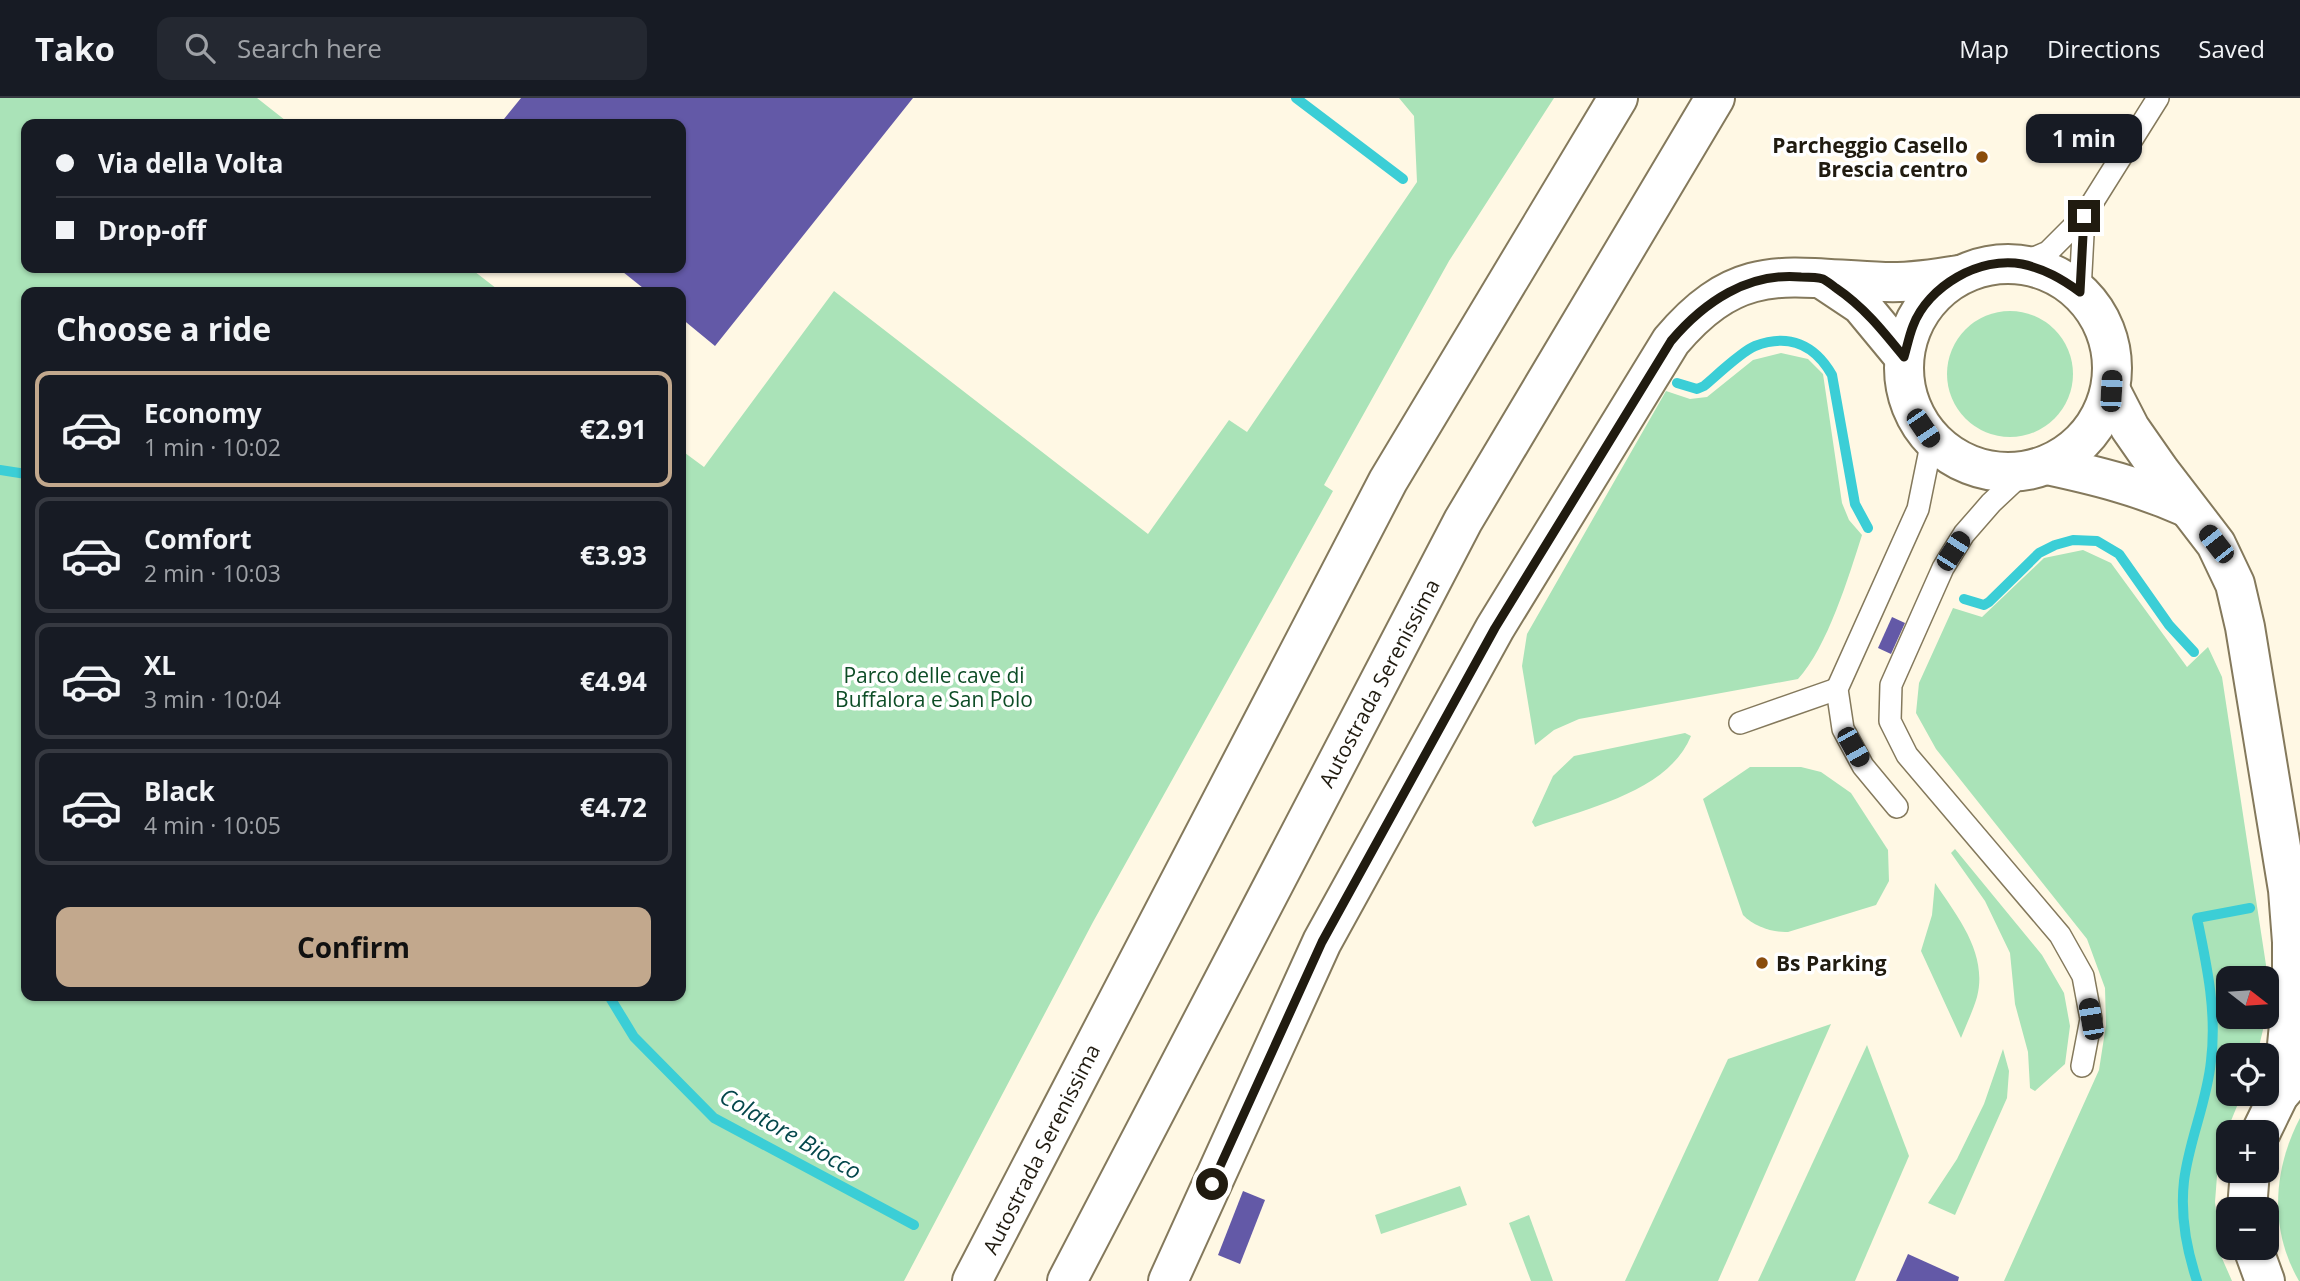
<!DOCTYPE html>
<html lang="en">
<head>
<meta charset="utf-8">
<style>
	body { margin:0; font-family:"Open Sans",sans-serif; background:#242831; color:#f1f3f6; height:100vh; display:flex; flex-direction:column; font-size:26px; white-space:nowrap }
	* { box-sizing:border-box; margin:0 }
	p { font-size:23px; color:#9ea1a6 }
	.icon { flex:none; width:38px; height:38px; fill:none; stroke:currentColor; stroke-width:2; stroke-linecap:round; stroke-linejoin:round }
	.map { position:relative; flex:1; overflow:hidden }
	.side { position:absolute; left:21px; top:189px; width:665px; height:714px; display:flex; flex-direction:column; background:#171b24; border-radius:14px; box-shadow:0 2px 5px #0004 }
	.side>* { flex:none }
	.hud { position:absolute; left:21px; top:21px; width:665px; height:154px; border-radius:14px; box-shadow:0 2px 5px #0004; display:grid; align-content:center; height:154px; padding:0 35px; background:#171b24 }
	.needle { width:46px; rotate:107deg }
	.fabs { position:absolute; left:2216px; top:868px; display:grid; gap:14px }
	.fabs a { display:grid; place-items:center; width:63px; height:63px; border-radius:14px; background:#171b24; box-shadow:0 2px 5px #0004; font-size:35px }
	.end { position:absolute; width:32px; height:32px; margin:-16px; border:9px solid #201b10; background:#fff; box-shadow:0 0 0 4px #fff }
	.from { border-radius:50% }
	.bubble { position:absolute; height:49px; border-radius:14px; background:#171b24; box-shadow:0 2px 5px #0004; font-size:23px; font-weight:700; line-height:49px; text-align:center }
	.car { position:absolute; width:21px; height:42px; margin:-21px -10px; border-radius:9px; box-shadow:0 0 5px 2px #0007; background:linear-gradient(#222 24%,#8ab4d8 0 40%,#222 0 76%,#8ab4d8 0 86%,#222 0) }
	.hud b { display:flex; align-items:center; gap:24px; height:66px; font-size:26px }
	.hud b+b { border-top:2px solid #363941 }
	.hud i { width:18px; height:18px; background:#f1f3f6 }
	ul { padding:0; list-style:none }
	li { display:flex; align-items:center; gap:21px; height:116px; margin:0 14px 10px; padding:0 21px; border:4px solid #363941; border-radius:14px }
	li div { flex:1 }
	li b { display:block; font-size:26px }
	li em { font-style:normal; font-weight:700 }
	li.active { border-color:#c2a88d }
	li>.icon { width:63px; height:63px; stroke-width:1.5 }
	h2 { padding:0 35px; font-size:32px; line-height:84px }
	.action { display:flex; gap:14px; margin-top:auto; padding:14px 35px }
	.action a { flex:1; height:80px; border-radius:14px; background:#c2a88d; color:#111; font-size:28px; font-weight:700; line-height:80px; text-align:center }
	header { display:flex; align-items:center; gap:42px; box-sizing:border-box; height:98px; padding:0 35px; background:#171b24; border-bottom:2px solid #363941 }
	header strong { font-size:33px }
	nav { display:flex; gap:38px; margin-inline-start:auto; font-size:24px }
	.search { width:490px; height:63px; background:#242831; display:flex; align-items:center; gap:18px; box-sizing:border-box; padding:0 24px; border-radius:14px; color:#9ea1a6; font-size:26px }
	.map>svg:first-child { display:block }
	.green { fill:#aae3b8 }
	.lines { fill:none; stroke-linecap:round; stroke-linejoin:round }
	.stream { stroke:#3bced6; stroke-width:10 }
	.building { fill:#6359a7 }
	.service-casing { stroke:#84795c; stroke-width:24 }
	.minor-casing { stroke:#84795c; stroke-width:42 }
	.primary-casing { stroke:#84795c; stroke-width:42 }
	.motorway-casing { stroke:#84795c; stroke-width:42 }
	.service { stroke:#fff; stroke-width:21 }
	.minor { stroke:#fff; stroke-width:38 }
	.primary { stroke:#fff; stroke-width:38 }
	.motorway { stroke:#fff; stroke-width:38 }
	.route { stroke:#201b10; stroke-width:9 }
	.poi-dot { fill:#894c0d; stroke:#fff; stroke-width:2.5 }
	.labels { text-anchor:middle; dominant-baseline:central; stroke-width:7; stroke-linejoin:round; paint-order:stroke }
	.poi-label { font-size:21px; font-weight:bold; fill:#201b10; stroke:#fff; text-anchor:end }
	.park-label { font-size:21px; fill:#0d4d26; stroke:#fff }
	.street-label { font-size:21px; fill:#201b10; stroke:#fff }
	.water-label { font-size:23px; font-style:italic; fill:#04474b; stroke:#fff }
</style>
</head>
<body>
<header>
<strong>Tako</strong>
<div class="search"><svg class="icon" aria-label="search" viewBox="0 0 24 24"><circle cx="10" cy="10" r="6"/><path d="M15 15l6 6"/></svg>Search here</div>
<nav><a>Map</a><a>Directions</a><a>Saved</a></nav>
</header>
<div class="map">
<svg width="2300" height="1183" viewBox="0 0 2300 1183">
	<rect width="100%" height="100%" fill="#fff8e4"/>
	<!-- green -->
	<g class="green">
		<path d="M0,0H257L290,26H26V170H470L501,194H26V898H681V352L704,369L834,193L1148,436L1229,322L1247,334L1417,84L1414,18L1399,0H1554L1449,163L1324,387L1333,393L1093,824L904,1183H0Z"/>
		<circle cx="2010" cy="276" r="63"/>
		<path d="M1781,255L1808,261L1823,276L1842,405L1849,422L1862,437C1849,478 1827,550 1798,581L1579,621L1554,632L1535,647L1522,568L1527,536L1666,293L1690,301L1707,299L1753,262Z"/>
		<path d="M2083,452L2111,465L2187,569L2208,549L2222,579L2266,867V880H2228V919H2266L2257,957H2228V996H2242L2219,1052L2215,1104L2221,1158L2232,1183H2004L2099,972L2106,927L2105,890L2087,841L1936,651L1916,615L1919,585L1953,510L1982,519L2044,460Z"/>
		<path d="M1685,635L1691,638C1668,694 1587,710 1535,729L1532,724L1553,678L1574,658Z"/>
		<path d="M1750,669H1801L1821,674L1851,695L1888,752L1889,783L1876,807L1788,834C1773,835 1753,828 1743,817L1703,701Z"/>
		<path d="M1955,751L2042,857L2064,895L2070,928L2065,966L2035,993L2030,990L2028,954L2015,906L2010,855L1985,803L1951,755Z"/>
		<path d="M1935,785C1958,819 1988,856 1977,899C1973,913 1966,927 1961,940L1921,853L1932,817Z"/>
		<path d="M1831,926L1718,1183H1625L1728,961Z"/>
		<path d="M1867,947L1909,1058L1855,1183H1758Z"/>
		<path d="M2003,951L2009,973L2007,1000L1955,1117L1928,1105L1957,1061L1984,1006Z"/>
		<path d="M2300,1020V1183H2299C2269,1131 2273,1072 2300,1020Z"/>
		<path d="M1460,1088L1467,1107L1381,1136L1375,1117Z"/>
		<path d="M1529,1117L1553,1183H1531L1509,1125Z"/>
	</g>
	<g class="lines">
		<!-- stream -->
		<g class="stream">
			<path d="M1296,0L1403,81"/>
			<path d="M1677,285L1697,291L1704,288C1716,278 1742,253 1755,248C1789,235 1815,247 1832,277L1855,406L1868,430"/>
			<path d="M0,372L26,376"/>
			<path d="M1964,501L1984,507L1989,504L2039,455L2055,447L2073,442L2097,443L2119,456L2169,527L2194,554"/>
			<path d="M609,898L634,939L714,1020L914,1127"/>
			<path d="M2197,1183C2186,1150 2180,1118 2184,1083C2189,1042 2207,1004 2211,963C2217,914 2207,868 2197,820L2250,810"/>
		</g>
	</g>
	<!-- building -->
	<g class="building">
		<path d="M521,0H913L715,248L681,220V194H648L618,170H681V26H500Z"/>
		<path d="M1892,519L1905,525L1891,556L1878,550Z"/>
		<path d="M1243,1093L1265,1102L1240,1166L1218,1157Z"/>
		<path d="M1908,1156L1959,1179L1958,1183H1896Z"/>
	</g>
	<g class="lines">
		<!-- service casing -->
		<g class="service-casing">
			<g id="service">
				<path d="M2020,166L2048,154L2084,118L2158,0"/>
				<path d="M2080,193L2084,118"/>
				<path d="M2024,374L1991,405L1964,436L1943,470L1891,587L1890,623L1907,657L2060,837L2083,878L2091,921L2082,968"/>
				<path d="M1740,625L1837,591"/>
				<path d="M1897,709L1863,668L1843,631L1837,591L1918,411L1932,342"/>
			</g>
		</g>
		<!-- minor casing -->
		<g class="minor-casing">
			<g id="minor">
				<circle cx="2008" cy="270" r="104"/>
				<path d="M1822,181L1861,207L1904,259"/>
				<path d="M2111,293L2130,330L2160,373L2216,446L2235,486L2245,529L2288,792L2292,844V896L2287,947L2279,997"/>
				<path d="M2047,367C2098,378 2138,388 2186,409"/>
				<path d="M1168,1183L1322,844L1495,530L1671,243C1741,160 1790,181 1885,184C1910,185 1935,181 1959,177"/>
			</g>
		</g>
		<!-- primary casing -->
		<g class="primary-casing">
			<g id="primary">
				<path d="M2261,1034L2279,997L2300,973"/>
				<path d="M2247,1111L2250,1073"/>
				<path d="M2253,1150L2265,1183"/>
			</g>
		</g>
		<!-- motorway casing -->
		<g class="motorway-casing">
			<g id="motorway">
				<path d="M972,1183L1388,383L1618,0"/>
				<path d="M1067,1183L1463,423L1715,0"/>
			</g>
		</g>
		<!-- service -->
		<use href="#service" class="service"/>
		<!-- minor -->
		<use href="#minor" class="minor"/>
		<!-- primary -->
		<use href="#primary" class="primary"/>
		<!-- motorway -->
		<use href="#motorway" class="motorway"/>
	</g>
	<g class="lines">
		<!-- route -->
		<path class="route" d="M1212,1086L1322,844L1495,530L1671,243C1704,204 1748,174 1801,179C1808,179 1817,179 1823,181C1827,183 1832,187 1836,190C1864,209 1883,233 1904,259C1907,249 1909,238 1913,228C1928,188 1980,158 2022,166C2045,171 2062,181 2080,194L2084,118"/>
	</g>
	<!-- markers -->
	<g class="poi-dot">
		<circle cx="1982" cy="59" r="7"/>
		<circle cx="1762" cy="865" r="7"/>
	</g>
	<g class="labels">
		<!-- poi labels -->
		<g class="poi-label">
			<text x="1968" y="47">Parcheggio Casello<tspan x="1968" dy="24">Brescia centro</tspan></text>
			<text x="1776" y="865" text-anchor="start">Bs Parking</text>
		</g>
		<!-- park labels -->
		<g class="park-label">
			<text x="934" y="577">Parco delle cave di<tspan x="934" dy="24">Buffalora e San Polo</tspan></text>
		</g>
		<!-- street labels -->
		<g class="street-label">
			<text transform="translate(1379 585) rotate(-62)">Autostrada Serenissima</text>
			<text transform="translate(1041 1051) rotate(-63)">Autostrada Serenissima</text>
		</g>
		<!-- water labels -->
		<g class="water-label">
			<text transform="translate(791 1035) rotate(30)">Colatore Biocco</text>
		</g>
	</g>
</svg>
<div class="fabs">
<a><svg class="needle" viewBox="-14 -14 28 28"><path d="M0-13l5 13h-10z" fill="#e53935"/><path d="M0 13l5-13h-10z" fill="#9ea1a6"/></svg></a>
<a><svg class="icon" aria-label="locate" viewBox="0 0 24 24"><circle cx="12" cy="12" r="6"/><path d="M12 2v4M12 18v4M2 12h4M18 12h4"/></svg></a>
<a>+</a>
<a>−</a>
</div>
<i class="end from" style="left:1212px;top:1086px"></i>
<i class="end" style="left:2084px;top:118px"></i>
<div class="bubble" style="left:2026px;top:16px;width:116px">1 min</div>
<i class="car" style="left:2111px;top:293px;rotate:3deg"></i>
<i class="car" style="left:1923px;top:330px;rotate:146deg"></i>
<i class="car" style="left:2216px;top:446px;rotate:322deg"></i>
<i class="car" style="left:1953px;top:453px;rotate:33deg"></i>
<i class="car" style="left:1853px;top:649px;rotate:151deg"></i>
<i class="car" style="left:2091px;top:921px;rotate:350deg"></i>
<div class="hud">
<b><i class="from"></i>Via della Volta</b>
<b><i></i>Drop-off</b>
</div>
<section class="side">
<h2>Choose a ride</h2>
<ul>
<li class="active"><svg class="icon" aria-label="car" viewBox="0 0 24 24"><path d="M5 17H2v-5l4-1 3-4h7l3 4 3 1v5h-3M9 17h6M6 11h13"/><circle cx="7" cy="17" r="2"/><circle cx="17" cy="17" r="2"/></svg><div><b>Economy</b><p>1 min · 10:02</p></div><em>€2.91</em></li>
<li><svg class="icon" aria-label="car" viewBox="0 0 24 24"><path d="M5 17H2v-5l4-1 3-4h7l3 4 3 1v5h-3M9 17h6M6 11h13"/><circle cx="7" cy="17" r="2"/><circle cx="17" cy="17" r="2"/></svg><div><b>Comfort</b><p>2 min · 10:03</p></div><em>€3.93</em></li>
<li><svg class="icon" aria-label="car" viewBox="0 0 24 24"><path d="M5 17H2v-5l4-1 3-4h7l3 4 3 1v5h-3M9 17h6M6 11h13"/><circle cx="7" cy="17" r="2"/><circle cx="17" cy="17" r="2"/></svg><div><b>XL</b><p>3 min · 10:04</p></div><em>€4.94</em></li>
<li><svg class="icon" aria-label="car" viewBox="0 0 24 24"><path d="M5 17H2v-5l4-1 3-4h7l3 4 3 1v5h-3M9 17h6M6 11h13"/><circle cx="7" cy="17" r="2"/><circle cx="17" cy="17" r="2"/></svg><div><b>Black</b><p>4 min · 10:05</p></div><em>€4.72</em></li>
</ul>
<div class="action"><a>Confirm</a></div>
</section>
</div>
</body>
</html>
